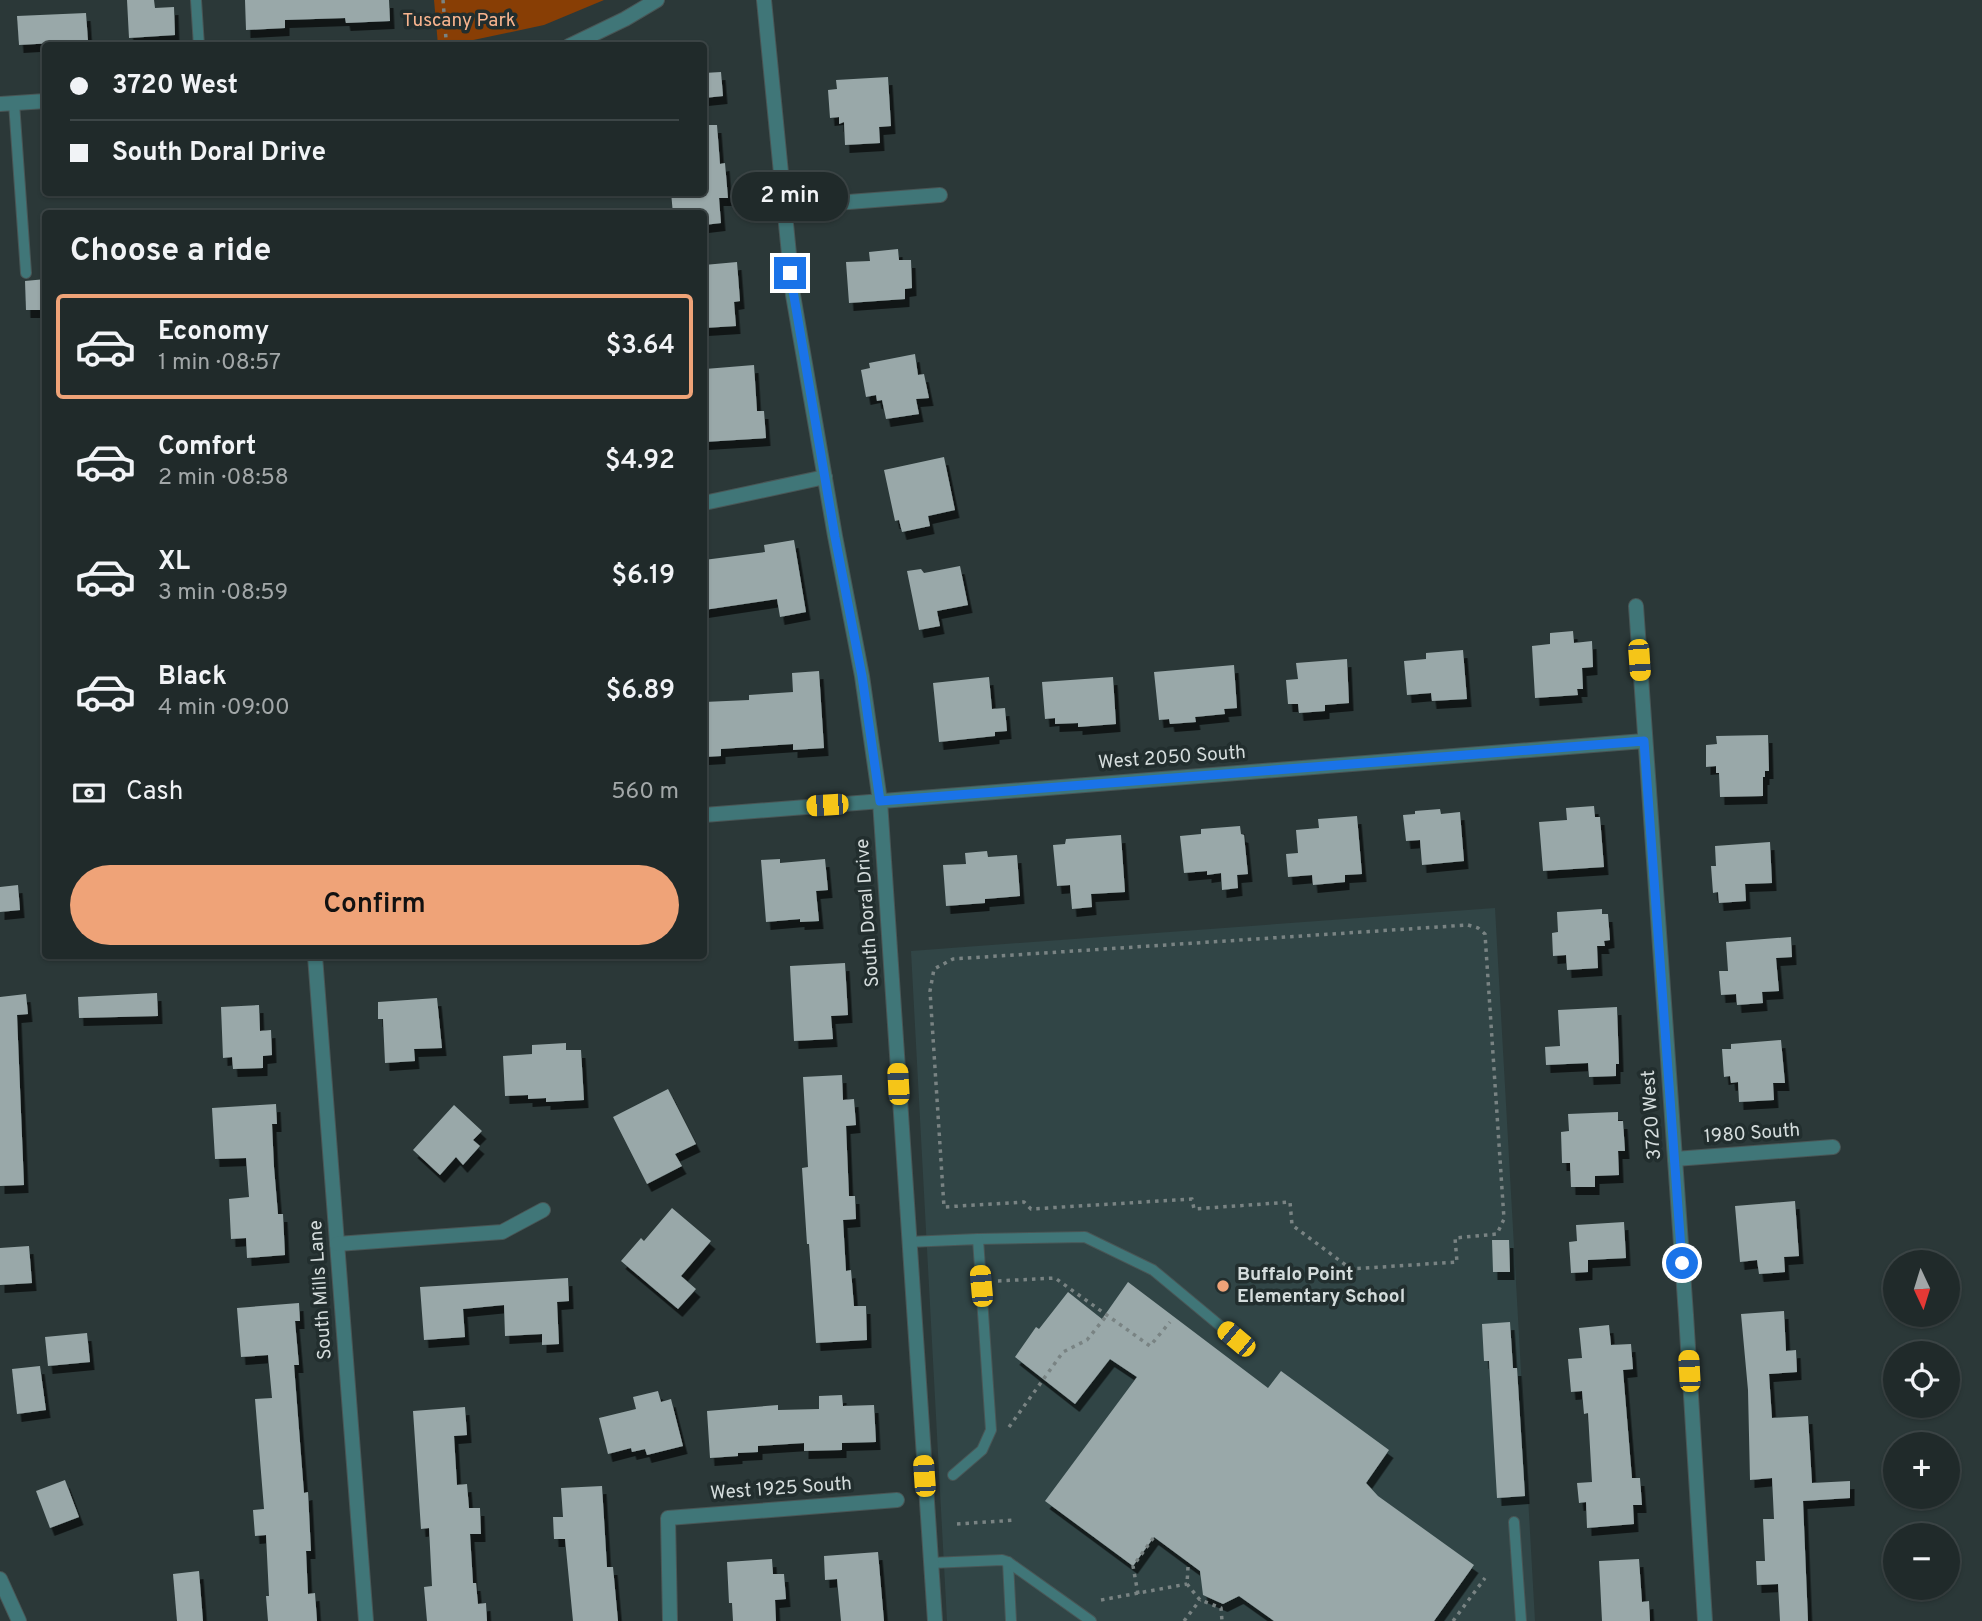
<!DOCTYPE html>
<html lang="en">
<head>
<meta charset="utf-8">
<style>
	body { margin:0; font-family:Overpass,sans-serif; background:#283232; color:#f1f3f6; height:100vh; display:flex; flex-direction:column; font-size:26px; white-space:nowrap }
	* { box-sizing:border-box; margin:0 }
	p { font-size:23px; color:#a2a7a8 }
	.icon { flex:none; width:38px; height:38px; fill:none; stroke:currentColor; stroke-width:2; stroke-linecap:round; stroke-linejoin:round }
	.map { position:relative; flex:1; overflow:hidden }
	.drawer { position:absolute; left:42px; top:210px; width:665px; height:749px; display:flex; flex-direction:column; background:#202a2a; border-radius:7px; box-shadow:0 2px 5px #0004,0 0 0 2px #3d4647 }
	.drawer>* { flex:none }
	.guide { position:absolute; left:42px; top:42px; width:665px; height:154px; border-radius:7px; box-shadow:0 2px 5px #0004,0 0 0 2px #3d4647; display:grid; align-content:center; height:154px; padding:0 28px; background:#202a2a }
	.needle { width:46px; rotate:176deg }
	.controls { position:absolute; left:1883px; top:1250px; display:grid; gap:14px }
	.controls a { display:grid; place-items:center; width:77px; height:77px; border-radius:50%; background:#202a2a; box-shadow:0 2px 5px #0004,0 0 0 2px #3d4647; font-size:35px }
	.end { position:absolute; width:32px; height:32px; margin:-16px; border:9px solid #1a73e8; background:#fff; box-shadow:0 0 0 4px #fff }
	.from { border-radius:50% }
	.bubble { position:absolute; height:49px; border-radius:24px; background:#202a2a; box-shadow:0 2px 5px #0004,0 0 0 2px #3d4647; font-size:23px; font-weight:600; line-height:49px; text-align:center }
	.car { position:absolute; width:21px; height:42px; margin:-21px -10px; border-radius:9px; box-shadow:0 0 5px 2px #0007; background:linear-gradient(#f5c518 24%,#345 0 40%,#f5c518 0 76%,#345 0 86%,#f5c518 0) }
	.guide b { display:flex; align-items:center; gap:24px; height:66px; font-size:26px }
	.guide b+b { border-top:2px solid #3d4647 }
	.guide i { width:18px; height:18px; background:#f1f3f6 }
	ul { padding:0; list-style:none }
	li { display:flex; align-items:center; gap:21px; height:105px; margin:0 14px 10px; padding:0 14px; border:4px solid transparent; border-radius:7px }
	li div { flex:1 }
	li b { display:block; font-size:26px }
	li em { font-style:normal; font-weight:600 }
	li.active { border-color:#efa378 }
	li>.icon { width:63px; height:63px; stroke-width:1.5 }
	h2 { padding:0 28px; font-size:32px; line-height:84px }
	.pay { display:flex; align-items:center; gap:18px; height:77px; padding:0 28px; font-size:26px }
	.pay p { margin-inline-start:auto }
	.cta { display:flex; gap:14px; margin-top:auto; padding:14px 28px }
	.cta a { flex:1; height:80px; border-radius:42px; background:#efa378; color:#111; font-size:28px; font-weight:600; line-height:80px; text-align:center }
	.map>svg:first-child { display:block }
	.built { fill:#314546 }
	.green { fill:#883e05 }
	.building { fill:#99a8a9; filter:url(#shadow) }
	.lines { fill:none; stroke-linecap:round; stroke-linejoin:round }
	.lane-casing { stroke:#495656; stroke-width:12 }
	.street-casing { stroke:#495656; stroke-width:16 }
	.path { stroke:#798383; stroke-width:3.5; stroke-dasharray:3.5 5; stroke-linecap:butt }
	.lane { stroke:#407678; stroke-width:10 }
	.street { stroke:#407678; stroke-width:14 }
	.route { stroke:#1a73e8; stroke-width:9 }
	.poi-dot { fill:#efa378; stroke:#222e2e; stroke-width:2.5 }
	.labels { text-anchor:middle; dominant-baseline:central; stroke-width:7; stroke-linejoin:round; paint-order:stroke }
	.park-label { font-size:19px; fill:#f8b48e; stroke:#222e2e }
	.street-label { font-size:19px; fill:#d4dcdc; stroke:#222e2e }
	.poi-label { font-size:19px; font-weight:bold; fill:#d4dcdc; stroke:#222e2e; text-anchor:start }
</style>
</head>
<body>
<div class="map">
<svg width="1982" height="1621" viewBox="0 0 1982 1621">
	<defs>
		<filter id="shadow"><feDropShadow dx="4.5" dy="8" stdDeviation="0" flood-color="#0009"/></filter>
	</defs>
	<rect width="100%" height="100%" fill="#2b3838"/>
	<!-- built -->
	<path class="built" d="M1495,908L1535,1621H947L911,951Z"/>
	<!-- green -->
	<path class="green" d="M434,0H604L544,25L445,46L438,45Z"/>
	<!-- building -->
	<g class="building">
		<path d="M127,0H154L155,8L174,7L175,35L129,38Z"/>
		<path d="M245,0H389L390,21L346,23L345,18L285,20V28L246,30Z"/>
		<path d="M86,13L88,41L19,45L17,16Z"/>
		<path d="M721,72L723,96L704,98V73Z"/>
		<path d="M888,77L891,126L879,127L880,143L845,145L844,122L839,124V117L830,118L828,90L837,89L836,80Z"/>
		<path d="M704,125H717L720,164L725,163L728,198H719L721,223L704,225V214H673L671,192H704Z"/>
		<path d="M898,249L899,260H911L912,288L905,289V299L849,303L846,262L870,261L869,252Z"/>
		<path d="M737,262L740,301L734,302L736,326L704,328V265Z"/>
		<path d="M46,279V310H26L25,281Z"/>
		<path d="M915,354L918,375L924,374L929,398L916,399L919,414L886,419L882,400L877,401L876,395L866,397L861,370L870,368L869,363Z"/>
		<path d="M754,365L757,411H764L766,438L704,442V415L708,414L705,369Z"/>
		<path d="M944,457L955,510L928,516L930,526L902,532L899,520L895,521L884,470Z"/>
		<path d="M794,540L806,612L780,617L777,599L704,610V560L765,552L764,545Z"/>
		<path d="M960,566L968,605L937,611L940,626L919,630L907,571L921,569L924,573Z"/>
		<path d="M1573,631L1574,643L1592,641L1593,667L1582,668L1583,689H1577L1578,695L1535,698L1532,646L1550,644V633Z"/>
		<path d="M1463,650L1467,699L1432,701L1431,693L1407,695L1404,661L1426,659V653Z"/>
		<path d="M1347,659L1349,703L1325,705V711L1299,713L1298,704H1288L1286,680L1298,679L1296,663Z"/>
		<path d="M1234,665L1237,708L1224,709L1225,714L1195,717L1196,722L1170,724L1169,719L1159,720L1154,672Z"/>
		<path d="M819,671L824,748L793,750V744L721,749V756L704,757V702L749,700V695L793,692L792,673Z"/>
		<path d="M989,677L992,709L1005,708L1007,731L995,732V736L939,742L933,683Z"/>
		<path d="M1113,677L1116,724L1078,727V723L1055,724V718L1045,719L1042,682Z"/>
		<path d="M1768,735L1769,771H1765V777H1763V796L1720,797L1719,773H1716V766L1706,767V745L1717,744L1716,736Z"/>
		<path d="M1594,806L1595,817H1600L1604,867L1543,871L1539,822L1567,820L1566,808Z"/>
		<path d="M1440,809L1441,814L1460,812L1464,861L1422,865L1420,840L1406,841L1403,815L1415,814V811Z"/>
		<path d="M1357,816L1362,874L1345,875V882L1313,885L1312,875L1288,877L1286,854L1298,853L1296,830L1319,828L1318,819Z"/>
		<path d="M1240,826L1241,834L1244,835L1248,874L1237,875L1238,888L1222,890L1221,873L1207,875V871L1184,873L1180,836L1201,834V829Z"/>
		<path d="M1121,835L1125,892L1091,894L1092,907L1072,909L1070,885L1057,886L1053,845L1065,844L1066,839Z"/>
		<path d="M1770,842L1772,883L1745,884L1746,901L1719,903L1718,892L1713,893L1711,866H1716L1715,846Z"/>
		<path d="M987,851L988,857L1017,855L1020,896L985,899V903L946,906L943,865L966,864L965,853Z"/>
		<path d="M780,859V863L825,859L828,890L816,891L819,921L800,922V919L766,922L761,860Z"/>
		<path d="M18,885L20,910L0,912V887Z"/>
		<path d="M1602,909V914H1608L1610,940L1604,941L1605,946H1597L1598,968L1567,970L1566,955L1553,956L1552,933L1558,932L1557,912Z"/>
		<path d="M1791,937L1792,957L1776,958L1779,991L1762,992L1763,1003L1737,1005L1736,994L1721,995L1719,971H1728L1726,942Z"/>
		<path d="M845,963L848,1015L831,1016L833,1039L794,1041L790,966Z"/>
		<path d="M157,993L158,1016L79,1018L78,997Z"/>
		<path d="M26,994L28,1014L17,1015L24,1185L0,1186V997Z"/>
		<path d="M437,998L442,1048L414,1049L415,1061L385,1063L383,1019H378V1002Z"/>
		<path d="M259,1005L260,1031L271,1030L272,1055L263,1056V1068L233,1069L232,1057L223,1058L221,1007Z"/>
		<path d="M1617,1007L1619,1064H1616V1076L1589,1077L1588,1063L1546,1065L1545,1047L1560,1046L1558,1010Z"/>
		<path d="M1781,1040L1785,1083H1773L1774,1100L1739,1102L1738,1082L1731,1083L1730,1076L1724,1077L1722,1049H1731V1044Z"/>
		<path d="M566,1043V1050H581L584,1100L546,1102V1098L528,1099V1095L505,1096L503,1056L532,1054V1045Z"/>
		<path d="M842,1075L843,1100L854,1099L856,1125L846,1126L849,1196H855L856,1219L843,1220L846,1271L851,1270L854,1306H866L867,1340L816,1343L809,1244H807L802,1168L808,1167L803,1077Z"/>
		<path d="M668,1089L696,1144L675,1154L682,1166L647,1184L613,1117Z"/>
		<path d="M276,1104L277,1124H272L274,1167L278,1214H283L285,1255L247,1258L246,1238L231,1239L229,1199L249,1197L246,1158L215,1159L212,1108Z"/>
		<path d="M454,1105L482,1131L473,1140L480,1146L463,1165L456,1157L440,1175L413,1150Z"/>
		<path d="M1618,1112V1121H1623L1625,1151H1618L1619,1175L1595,1176V1187H1571L1570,1163H1562L1561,1132L1569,1131L1568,1114Z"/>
		<path d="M1795,1201L1799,1256L1784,1257L1785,1272L1759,1274L1757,1260L1740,1262L1735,1206Z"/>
		<path d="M672,1208L711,1241L681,1276L696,1289L678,1309L621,1261L641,1238L644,1241Z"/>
		<path d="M1624,1222L1626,1258L1588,1260V1272L1571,1273L1569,1242L1577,1241L1576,1225Z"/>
		<path d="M1492,1240H1509L1510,1272H1493Z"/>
		<path d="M29,1246L32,1283L0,1285V1248Z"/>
		<path d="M568,1278L569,1301L557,1302L559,1344L542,1345V1334L505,1336L504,1305L463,1309L465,1337L424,1340L420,1287Z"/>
		<path d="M1128,1282L1268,1388L1281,1371L1389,1450L1366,1483L1378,1496L1474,1565L1434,1621H1274L1239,1596L1223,1604L1203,1595L1200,1571L1154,1537L1133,1566L1045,1501L1137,1377L1110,1359L1075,1404L1015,1357L1036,1327L1039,1329L1068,1292L1102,1319Z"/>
		<path d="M299,1303L300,1321H295L299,1365H294L304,1493L308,1492L311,1551H306L308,1594L315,1593L317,1621H268L266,1596H269L266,1535L255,1536L253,1510L264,1509L255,1399L272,1398L268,1355L241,1357L237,1308Z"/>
		<path d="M1784,1311L1786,1351L1796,1350L1797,1372L1769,1374L1772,1418L1808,1416L1812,1483L1850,1481V1498L1803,1501L1808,1621H1780L1778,1584L1757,1585L1756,1561H1765L1763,1519H1774L1772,1478L1750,1480L1748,1390L1741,1314Z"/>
		<path d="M1510,1322L1513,1368H1517L1525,1496L1497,1498L1489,1361H1484L1482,1324Z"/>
		<path d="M1609,1325L1611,1345L1631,1344L1633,1369L1623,1370L1632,1478H1640L1642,1505H1633L1634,1524L1587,1528L1586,1502L1579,1503L1577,1483L1592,1482L1588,1413L1584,1414L1582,1391L1571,1392L1568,1359L1582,1358L1579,1328Z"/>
		<path d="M87,1333L90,1362L48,1366L45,1337Z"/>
		<path d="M40,1366L46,1410L17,1414L12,1369Z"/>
		<path d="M658,1391L661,1402L671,1399L683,1446L647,1455L645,1449L632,1452L631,1448L608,1454L599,1418L636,1409L633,1397Z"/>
		<path d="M842,1395L843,1406L874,1405L876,1442L842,1443V1450L804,1451V1443L758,1446V1452L738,1453V1456L710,1458L707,1411L778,1405V1410L819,1409V1396Z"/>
		<path d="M465,1407L467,1435L454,1436L457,1485L467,1484L469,1508H480L481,1534H470L473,1583H476L478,1604L486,1603L487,1621H427L424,1587L432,1586L429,1528L421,1529L413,1411Z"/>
		<path d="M65,1480L79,1517L50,1528L36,1491Z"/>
		<path d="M602,1486L607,1567H613L618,1621H573L565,1539H554L553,1517H563L561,1488Z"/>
		<path d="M878,1552L884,1621H841L837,1579L825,1580L824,1556Z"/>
		<path d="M772,1559L773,1574H784L786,1599L775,1600L776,1621H733L732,1603H729L727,1562Z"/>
		<path d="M1639,1559L1642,1602L1649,1601L1650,1621H1602L1599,1561Z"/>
		<path d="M199,1571L203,1621H177L173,1574Z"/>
	</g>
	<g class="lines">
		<!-- lane casing -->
		<g class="lane-casing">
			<g id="lane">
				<path d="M196,0L199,46"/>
				<path d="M14,103L26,273"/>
				<path d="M978,1239L1085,1237L1153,1270L1236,1339"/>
				<path d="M908,1242L978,1239L991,1430L982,1450L953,1475"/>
				<path d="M1514,1522L1521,1621"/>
				<path d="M1008,1562L1011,1621"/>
				<path d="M930,1563L1002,1560L1008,1562L1091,1621"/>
			</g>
		</g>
		<!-- street casing -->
		<g class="street-casing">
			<g id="street">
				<path d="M764,0L793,295L835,536L862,676L880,801L935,1621"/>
				<path d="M569,46L625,19L657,0"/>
				<path d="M0,104L46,101"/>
				<path d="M783,207L940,195"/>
				<path d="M704,503L825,477"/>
				<path d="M1636,606L1686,1315L1705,1621"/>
				<path d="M704,815L1644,741"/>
				<path d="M315,956L366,1621"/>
				<path d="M1675,1159L1833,1147"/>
				<path d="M337,1244L502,1232L543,1210"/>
				<path d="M0,1579L19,1621"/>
				<path d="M670,1621L668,1518L897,1500"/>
			</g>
		</g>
		<!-- path -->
		<g class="path">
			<path d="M443,0L446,39"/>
			<path d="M1468,925L1478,928L1485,934L1504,1219L1497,1234L1455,1238L1457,1262L1351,1269L1292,1225L1290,1202L1194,1209L1192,1199L1031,1209L1024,1202L944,1207L930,991L934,969L953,959Z"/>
			<path d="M998,1281L1055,1278L1150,1346L1170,1322"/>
			<path d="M1009,1427L1063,1352L1087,1340L1107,1315"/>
			<path d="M957,1524L1016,1520"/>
			<path d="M1188,1567L1187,1584L1200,1600L1221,1608L1222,1621"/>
			<path d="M1138,1594L1133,1566L1154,1537"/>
			<path d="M1101,1600L1187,1584"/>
			<path d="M1184,1621L1200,1600"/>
			<path d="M1453,1621L1485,1578"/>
		</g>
		<!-- lane -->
		<use href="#lane" class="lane"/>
		<!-- street -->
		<use href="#street" class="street"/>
	</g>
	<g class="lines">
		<!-- route -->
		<path class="route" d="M790,273L835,537L862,676L880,801L1644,741L1682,1263"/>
	</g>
	<!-- markers -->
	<circle class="poi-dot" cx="1223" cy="1286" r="7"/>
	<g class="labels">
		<!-- park labels -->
		<g class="park-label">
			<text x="459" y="21">Tuscany Park</text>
		</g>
		<!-- street labels -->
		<g class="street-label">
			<text transform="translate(1172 758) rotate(-4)">West 2050 South</text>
			<text transform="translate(868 913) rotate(-94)">South Doral Drive</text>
			<text transform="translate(1652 1115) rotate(-94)">3720 West</text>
			<text transform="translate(1752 1134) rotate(-4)">1980 South</text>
			<text transform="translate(321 1290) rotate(-94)">South Mills Lane</text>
			<text transform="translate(781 1489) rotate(-4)">West 1925 South</text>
		</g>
		<!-- poi labels -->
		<g class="poi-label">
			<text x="1237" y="1275">Buffalo Point<tspan x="1237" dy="22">Elementary School</tspan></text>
		</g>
	</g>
</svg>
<div class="controls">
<a><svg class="needle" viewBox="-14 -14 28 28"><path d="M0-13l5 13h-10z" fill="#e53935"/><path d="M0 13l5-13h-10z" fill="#a2a7a8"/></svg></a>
<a><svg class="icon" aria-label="locate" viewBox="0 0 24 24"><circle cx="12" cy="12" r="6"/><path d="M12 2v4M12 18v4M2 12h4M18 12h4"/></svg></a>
<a>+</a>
<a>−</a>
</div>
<i class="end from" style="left:1682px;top:1263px"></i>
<i class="end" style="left:790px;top:273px"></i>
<div class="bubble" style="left:732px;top:172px;width:116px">2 min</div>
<i class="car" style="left:1639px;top:660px;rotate:176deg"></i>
<i class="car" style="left:827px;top:805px;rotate:266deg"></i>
<i class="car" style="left:898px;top:1084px;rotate:357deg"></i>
<i class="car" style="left:981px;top:1286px;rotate:355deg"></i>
<i class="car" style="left:1236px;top:1339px;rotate:310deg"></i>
<i class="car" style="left:1689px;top:1371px;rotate:357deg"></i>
<i class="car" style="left:924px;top:1476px;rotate:356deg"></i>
<div class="guide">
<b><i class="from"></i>3720 West</b>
<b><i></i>South Doral Drive</b>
</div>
<section class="drawer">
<h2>Choose a ride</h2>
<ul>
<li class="active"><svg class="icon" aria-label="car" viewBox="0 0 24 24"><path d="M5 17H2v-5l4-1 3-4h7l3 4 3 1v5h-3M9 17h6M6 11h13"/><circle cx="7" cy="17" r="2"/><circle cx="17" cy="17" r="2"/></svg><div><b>Economy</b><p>1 min · 08:57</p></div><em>$3.64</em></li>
<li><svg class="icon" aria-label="car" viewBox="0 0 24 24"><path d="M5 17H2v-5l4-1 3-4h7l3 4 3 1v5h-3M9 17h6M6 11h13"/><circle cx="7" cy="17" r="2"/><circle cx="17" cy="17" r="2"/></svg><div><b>Comfort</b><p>2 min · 08:58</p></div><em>$4.92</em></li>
<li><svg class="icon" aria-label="car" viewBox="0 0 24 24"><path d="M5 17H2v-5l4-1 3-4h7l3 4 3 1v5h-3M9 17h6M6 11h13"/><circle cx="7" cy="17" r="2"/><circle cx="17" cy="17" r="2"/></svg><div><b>XL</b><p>3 min · 08:59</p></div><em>$6.19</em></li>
<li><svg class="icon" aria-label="car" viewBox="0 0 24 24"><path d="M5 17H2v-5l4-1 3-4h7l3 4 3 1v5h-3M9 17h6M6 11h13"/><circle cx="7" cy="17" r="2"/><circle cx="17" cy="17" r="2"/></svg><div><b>Black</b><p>4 min · 09:00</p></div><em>$6.89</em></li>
</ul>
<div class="pay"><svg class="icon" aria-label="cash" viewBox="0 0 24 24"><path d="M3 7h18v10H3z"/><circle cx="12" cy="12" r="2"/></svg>Cash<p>560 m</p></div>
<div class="cta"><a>Confirm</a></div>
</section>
</div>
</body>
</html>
